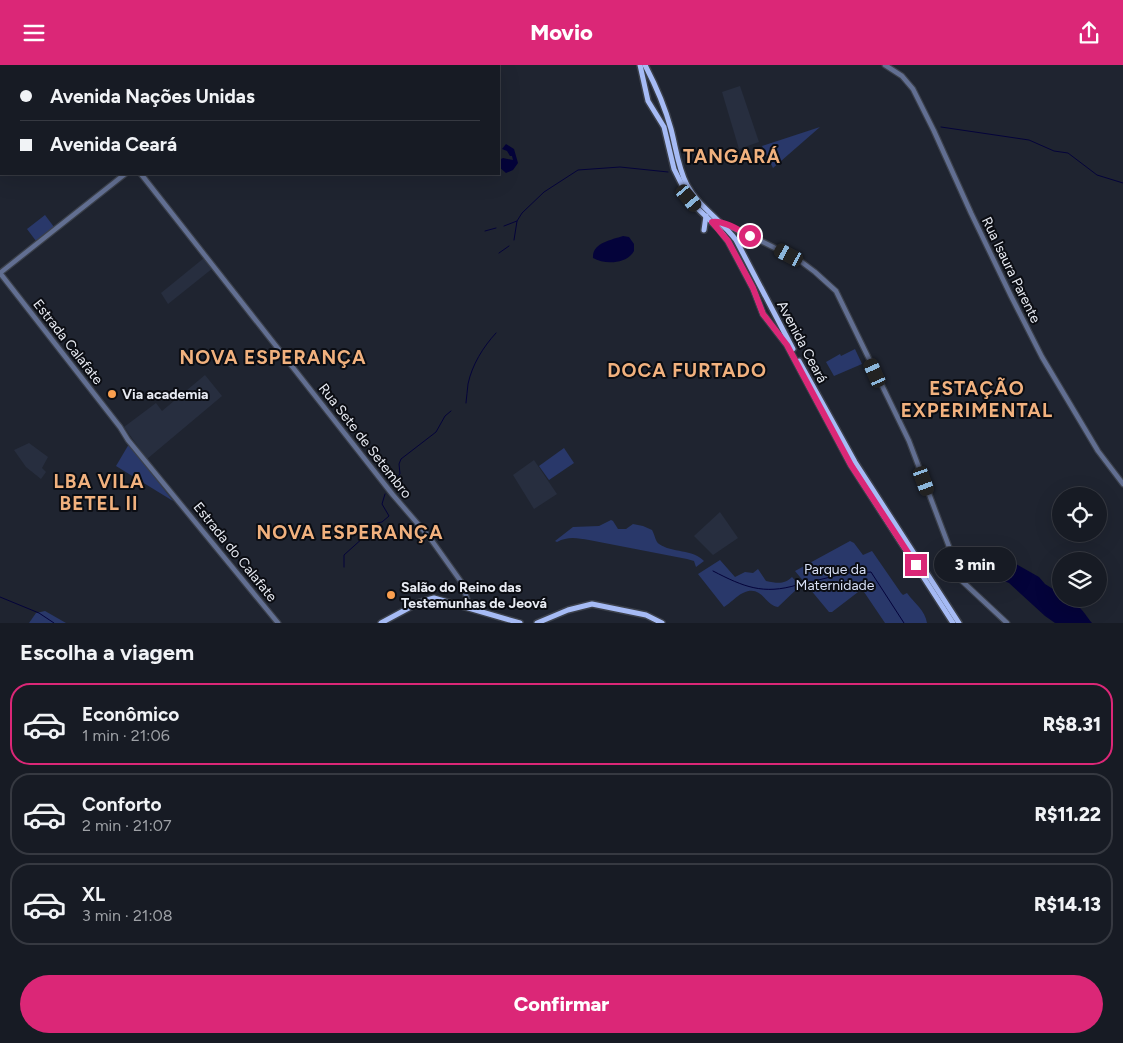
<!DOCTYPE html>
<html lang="pt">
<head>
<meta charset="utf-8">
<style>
	body { margin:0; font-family:Figtree,sans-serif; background:#20242c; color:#f1f3f6; height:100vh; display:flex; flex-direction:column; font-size:19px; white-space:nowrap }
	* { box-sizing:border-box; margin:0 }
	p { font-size:16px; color:#9ea1a6 }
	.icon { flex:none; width:28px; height:28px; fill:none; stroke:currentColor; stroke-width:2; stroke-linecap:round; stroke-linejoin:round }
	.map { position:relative; height:558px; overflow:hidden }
	.sheet { display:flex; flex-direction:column; background:#171b24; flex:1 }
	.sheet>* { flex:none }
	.top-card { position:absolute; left:0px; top:0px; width:500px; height:110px; box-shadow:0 5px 20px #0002,0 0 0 1px #363941; display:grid; align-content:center; height:110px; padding:0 20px; background:#171b24 }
	.tools { position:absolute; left:1052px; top:422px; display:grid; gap:10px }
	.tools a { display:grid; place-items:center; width:55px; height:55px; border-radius:50%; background:#171b24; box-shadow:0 5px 20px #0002,0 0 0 1px #363941; font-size:25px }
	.end { position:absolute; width:22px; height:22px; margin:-11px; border:6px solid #db2777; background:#fff; box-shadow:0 0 0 2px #fff }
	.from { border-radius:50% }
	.bubble { position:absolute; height:35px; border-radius:18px; background:#171b24; box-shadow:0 5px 20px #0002,0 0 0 1px #363941; font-size:16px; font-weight:800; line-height:35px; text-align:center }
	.car { position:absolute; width:15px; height:30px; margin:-15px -8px; border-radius:6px; box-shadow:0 0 4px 1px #0007; background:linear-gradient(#222 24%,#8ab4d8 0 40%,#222 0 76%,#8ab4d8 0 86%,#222 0) }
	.top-card b { display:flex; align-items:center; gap:18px; height:48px; font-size:19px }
	.top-card b+b { border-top:1px solid #363941 }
	.top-card i { width:12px; height:12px; background:#f1f3f6 }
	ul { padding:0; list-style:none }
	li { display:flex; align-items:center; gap:15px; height:82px; margin:0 10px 8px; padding:0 10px; border:2px solid #363941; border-radius:20px }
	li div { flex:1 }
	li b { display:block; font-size:19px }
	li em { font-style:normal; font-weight:800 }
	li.active { border-color:#db2777 }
	li>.icon { width:45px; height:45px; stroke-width:1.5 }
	h2 { padding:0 20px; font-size:22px; line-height:60px }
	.primary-button { display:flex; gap:10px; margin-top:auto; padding:10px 20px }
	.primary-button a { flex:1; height:58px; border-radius:30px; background:#db2777; color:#fff; font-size:20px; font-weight:800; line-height:58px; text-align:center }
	header { display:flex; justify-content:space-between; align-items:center; height:65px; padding:0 20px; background:#db2777; color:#fff; font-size:22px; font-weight:800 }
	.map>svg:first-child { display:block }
	.built { fill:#272e3f }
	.green { fill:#29386a }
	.water { fill:#04033a }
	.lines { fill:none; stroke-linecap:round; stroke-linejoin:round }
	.stream { stroke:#04033a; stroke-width:1 }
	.minor-casing { stroke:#3b404b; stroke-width:7 }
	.major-casing { stroke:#3b404b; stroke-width:8 }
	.minor { stroke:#626f92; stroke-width:4.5 }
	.major { stroke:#a6bbf5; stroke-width:5 }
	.route { stroke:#db2777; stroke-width:6 }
	.poi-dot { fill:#fa9f4f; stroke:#0b0d13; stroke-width:2 }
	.labels { text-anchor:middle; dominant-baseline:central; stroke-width:4; stroke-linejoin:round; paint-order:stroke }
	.street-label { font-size:14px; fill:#e8ebf3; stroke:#0b0d13 }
	.poi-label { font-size:14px; font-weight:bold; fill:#e8ebf3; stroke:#0b0d13; text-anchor:start }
	.park-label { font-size:14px; fill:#d7dff5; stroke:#0b0d13 }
	.district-label { font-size:19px; font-weight:bold; letter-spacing:1px; fill:#f1b17e; stroke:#0b0d13 }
</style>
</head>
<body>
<header><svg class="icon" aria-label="menu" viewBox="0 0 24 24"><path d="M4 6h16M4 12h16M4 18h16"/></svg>Movio<svg class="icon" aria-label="share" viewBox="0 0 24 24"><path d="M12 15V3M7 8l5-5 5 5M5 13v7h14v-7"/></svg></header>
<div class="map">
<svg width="1123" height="558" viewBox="0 0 1123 558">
	<rect width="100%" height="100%" fill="#1f2430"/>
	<!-- built -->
	<g class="built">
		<path d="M740,21L759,77L739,84L722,27Z"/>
		<path d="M204,193L213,203L168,239L161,228Z"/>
		<path d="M205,310L222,331L147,394L124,362L156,338L162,346Z"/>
		<path d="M29,378L48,392L42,403L46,407L41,414L26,402L14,385Z"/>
		<path d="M534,395L557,429L534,444L513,410Z"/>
		<path d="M720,447L738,473L713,490L694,471Z"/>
	</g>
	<!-- green -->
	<g class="green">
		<path d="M820,62L773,103L762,81Z"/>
		<path d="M45,150L54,162L36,176L27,164Z"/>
		<path d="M855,284L862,299L834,311L826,297L840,289L841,291Z"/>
		<path d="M129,379L173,436L116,401Z"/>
		<path d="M564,383L574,398L549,415L539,401Z"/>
		<path d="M611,455L613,456L618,464H626L633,459L643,461L652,465C655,470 655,476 659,479C672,488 693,484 704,496L696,502L694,496L687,494L589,475C577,473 568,471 557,477L555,476L573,462L599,461Z"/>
		<path d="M850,476L854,478L863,490L872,486L901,528L903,530L907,528C915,539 925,545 927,558H885L862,524L832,547H829L795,506Z"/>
		<path d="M720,495L735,512L745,507L753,508L758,504L766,516C777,518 784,520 792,512L800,521L778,542C765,541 762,519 743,528C736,531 731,538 724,542L698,509Z"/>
		<path d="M45,546L66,558H29L36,548Z"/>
	</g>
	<!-- water -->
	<g class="water">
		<path d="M506,79L514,84L518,98L513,105L506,108L499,102V95L503,93L513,95L512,91H510L507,86L502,84Z"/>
		<path d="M623,171L629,172L634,179V186C627,199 605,200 593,193C592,178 611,175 623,171Z"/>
		<path d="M1010,493L1016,499L1039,512L1045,519L1061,529V534C1077,534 1083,547 1092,558H1055L1045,551L1009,518L1002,515L990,505L1008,508Z"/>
	</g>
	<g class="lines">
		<!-- stream -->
		<g class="stream">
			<path d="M941,62L1029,75L1054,86L1068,88L1097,110L1123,118"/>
			<path d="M504,161L517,156"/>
			<path d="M485,166L496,163"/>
			<path d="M514,175L517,156L522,148L544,127L578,105L620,102L668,107"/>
			<path d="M499,188L509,181"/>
			<path d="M466,338C467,332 467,325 468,319C472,300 483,282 496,268"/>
			<path d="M397,412L400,409L399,399L401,394L436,367L445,351L451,346"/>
			<path d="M344,502V490L364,472L368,465L377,458L382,457L389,451L382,439L385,429"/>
			<path d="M713,506C744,522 763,530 797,520"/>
			<path d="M806,518L847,508L871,507L904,558"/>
			<path d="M0,532L39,548L54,558"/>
		</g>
		<!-- minor casing -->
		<g class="minor-casing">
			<g id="minor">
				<path d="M54,0L55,1"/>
				<path d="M885,0L902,11L913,24L934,66L971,148L1011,231L1042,292L1098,386L1123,419"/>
				<path d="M258,1L259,0"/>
				<path d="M141,109L393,430L430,473L462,518L470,543"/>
				<path d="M721,158L761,176L799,195L815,207L836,226L909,376L962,516L1007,558"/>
				<path d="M0,208L120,362L128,375L278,558"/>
				<path d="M0,208L125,109"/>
			</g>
		</g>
		<!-- major casing -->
		<g class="major-casing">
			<g id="major">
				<path d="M640,0L648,36L664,62L674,104L684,124L695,141L719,164L728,176L753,223L763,249L787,280L851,400L953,558"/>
				<path d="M645,0C656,21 665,42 671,64C676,83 678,103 687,120C699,142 721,155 736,175L793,284"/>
				<path d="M704,165L706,151"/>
				<path d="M799,296L855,397L959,558"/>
				<path d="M381,558L420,537L434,533L520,558"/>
				<path d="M537,558L568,545L592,539L646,550L662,558"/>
			</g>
		</g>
		<!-- minor -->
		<use href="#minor" class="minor"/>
		<!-- major -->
		<use href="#major" class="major"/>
	</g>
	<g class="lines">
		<!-- route -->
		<path class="route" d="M750,171C740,166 724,155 712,157L728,176L753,223L763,249L787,280L851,400L916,500"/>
	</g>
	<!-- markers -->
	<g class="poi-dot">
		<circle cx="112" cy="329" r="5"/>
		<circle cx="391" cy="530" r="5"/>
	</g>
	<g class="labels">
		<!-- street labels -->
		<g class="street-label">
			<text transform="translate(1011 205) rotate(64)">Rua Isaura Parente</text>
			<text transform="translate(68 277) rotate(52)">Estrada Calafate</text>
			<text transform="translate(802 277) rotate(62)">Avenida Ceará</text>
			<text transform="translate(365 376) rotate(52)">Rua Sete de Setembro</text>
			<text transform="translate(235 487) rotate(51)">Estrada do Calafate</text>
		</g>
		<!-- poi labels -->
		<g class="poi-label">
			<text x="122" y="329">Via academia</text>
			<text x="401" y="522">Salão do Reino das<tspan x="401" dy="16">Testemunhas de Jeová</tspan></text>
		</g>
		<!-- park labels -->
		<g class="park-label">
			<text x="835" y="504">Parque da<tspan x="835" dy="16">Maternidade</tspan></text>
		</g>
		<!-- district labels -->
		<g class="district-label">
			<text x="732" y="91">TANGARÁ</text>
			<text x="273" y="292">NOVA ESPERANÇA</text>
			<text x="687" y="305">DOCA FURTADO</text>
			<text x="977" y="323">ESTAÇÃO<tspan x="977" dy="22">EXPERIMENTAL</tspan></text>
			<text x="99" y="416">LBA VILA<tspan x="99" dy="22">BETEL II</tspan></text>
			<text x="350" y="467">NOVA ESPERANÇA</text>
		</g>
	</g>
</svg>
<div class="tools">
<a><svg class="icon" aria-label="locate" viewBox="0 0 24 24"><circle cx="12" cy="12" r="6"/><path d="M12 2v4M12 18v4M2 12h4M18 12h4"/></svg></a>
<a><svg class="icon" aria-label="layers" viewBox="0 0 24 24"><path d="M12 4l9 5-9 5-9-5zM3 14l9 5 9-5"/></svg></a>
</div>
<i class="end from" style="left:750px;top:171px"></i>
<i class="end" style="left:916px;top:500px"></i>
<div class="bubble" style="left:934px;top:482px;width:82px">3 min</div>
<i class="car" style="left:689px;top:133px;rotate:140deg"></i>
<i class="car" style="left:789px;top:190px;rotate:298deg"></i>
<i class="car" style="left:875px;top:308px;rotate:336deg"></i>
<i class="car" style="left:924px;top:416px;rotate:160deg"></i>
<div class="top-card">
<b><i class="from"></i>Avenida Nações Unidas</b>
<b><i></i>Avenida Ceará</b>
</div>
</div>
<section class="sheet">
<h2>Escolha a viagem</h2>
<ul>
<li class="active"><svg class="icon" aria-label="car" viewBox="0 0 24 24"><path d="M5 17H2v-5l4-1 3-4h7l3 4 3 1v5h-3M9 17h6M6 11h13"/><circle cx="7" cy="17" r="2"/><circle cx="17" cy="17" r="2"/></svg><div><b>Econômico</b><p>1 min · 21:06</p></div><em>R$8.31</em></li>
<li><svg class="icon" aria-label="car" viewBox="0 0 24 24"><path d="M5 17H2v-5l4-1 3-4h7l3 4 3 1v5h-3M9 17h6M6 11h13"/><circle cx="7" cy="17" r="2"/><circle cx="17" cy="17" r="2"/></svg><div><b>Conforto</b><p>2 min · 21:07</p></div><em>R$11.22</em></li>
<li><svg class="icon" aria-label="car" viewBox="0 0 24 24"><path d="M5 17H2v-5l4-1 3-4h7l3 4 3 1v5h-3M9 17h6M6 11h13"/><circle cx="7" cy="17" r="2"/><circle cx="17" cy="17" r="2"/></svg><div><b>XL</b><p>3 min · 21:08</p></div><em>R$14.13</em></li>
</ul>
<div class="primary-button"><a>Confirmar</a></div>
</section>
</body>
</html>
